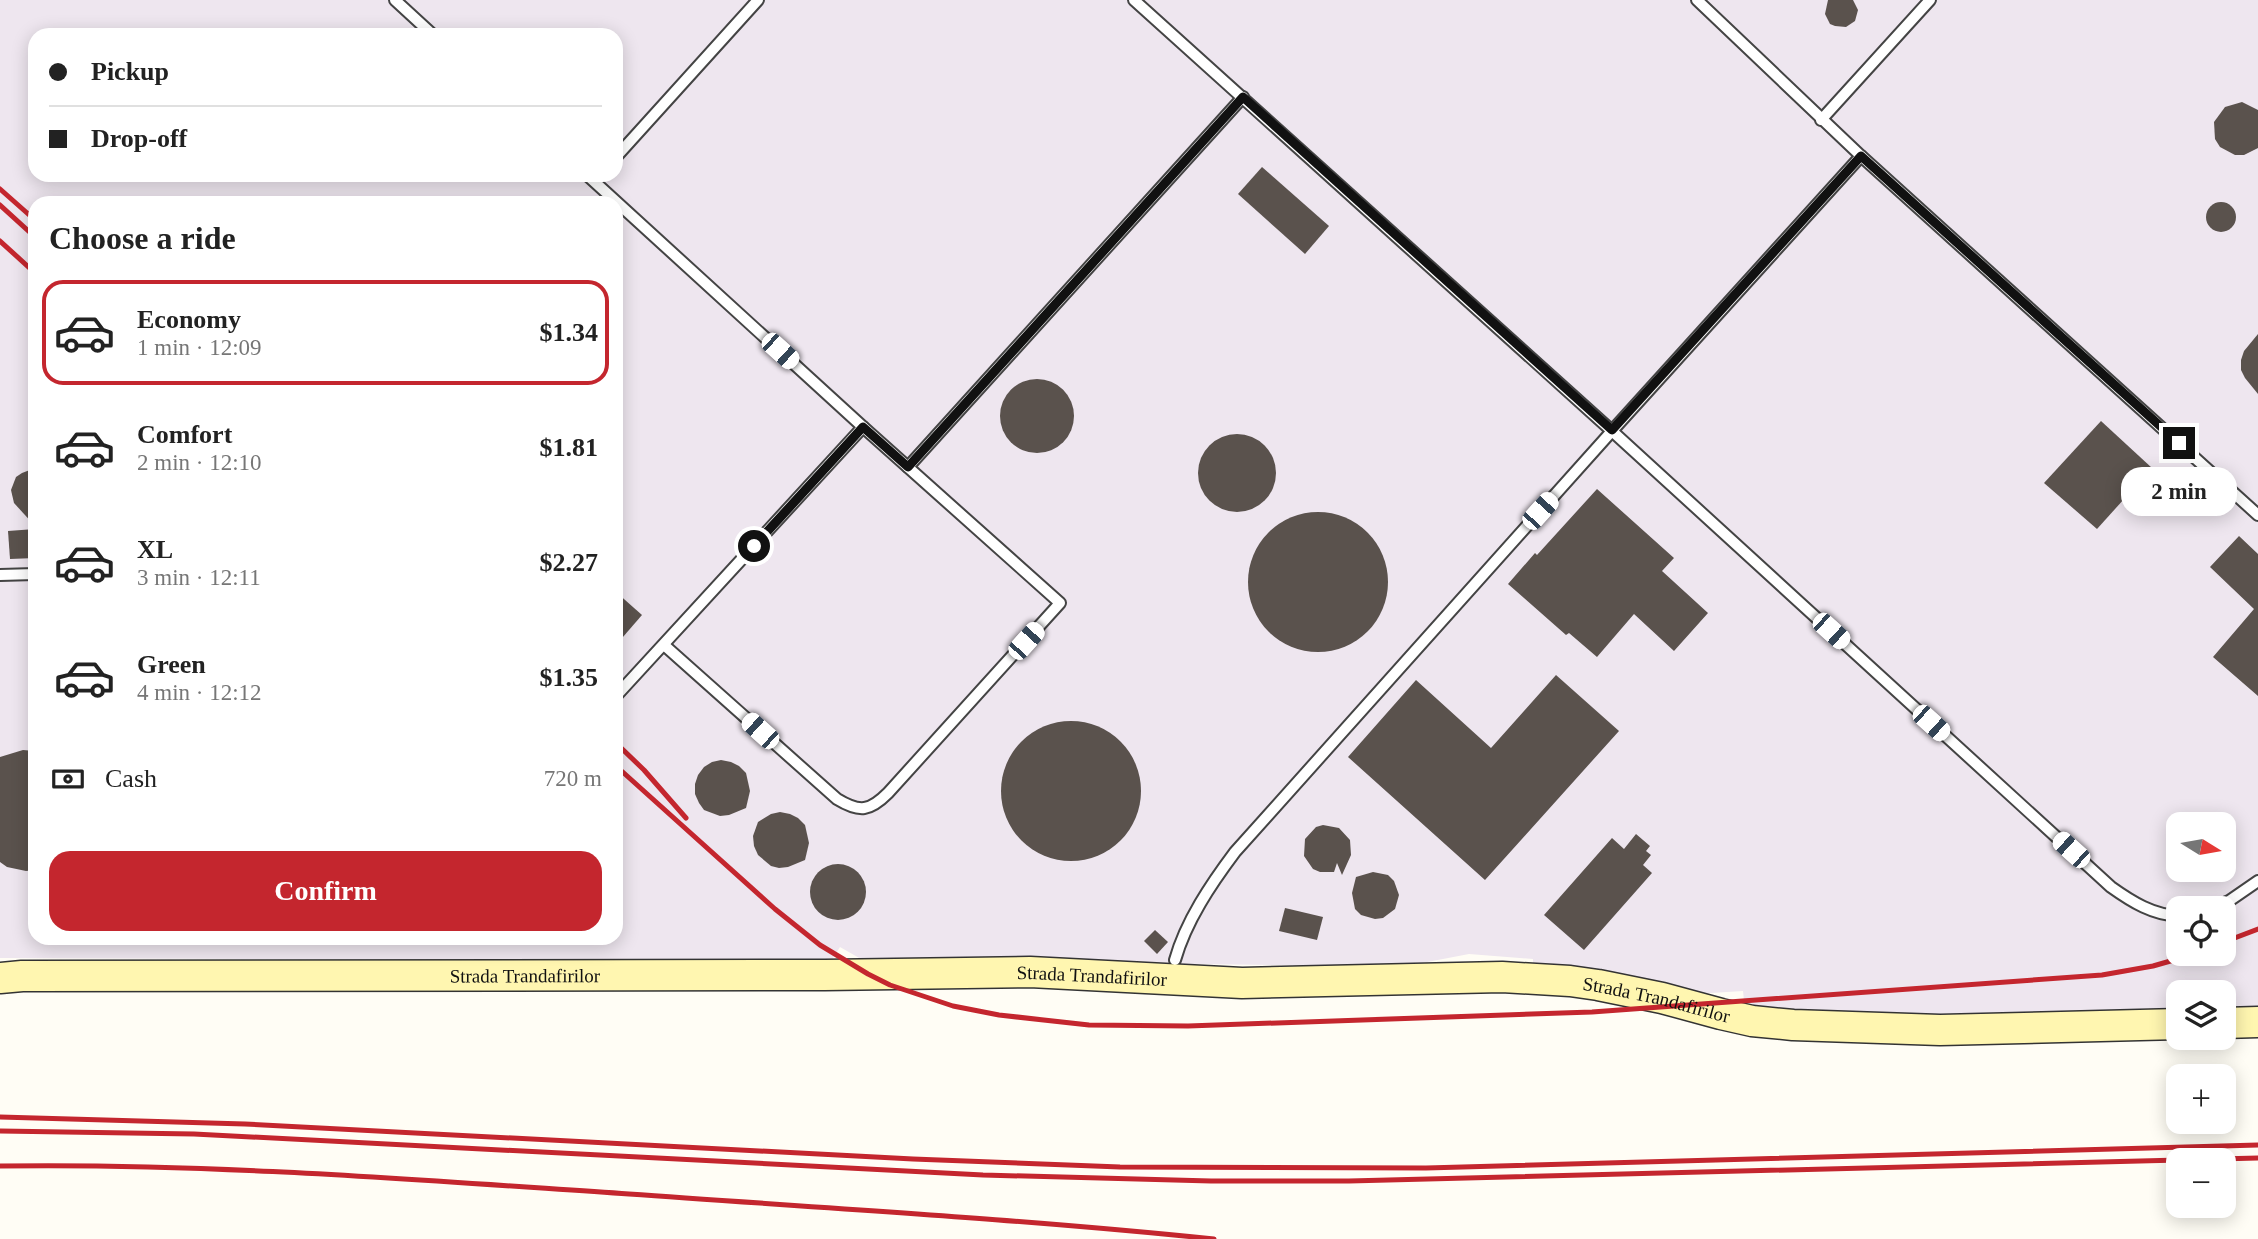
<!DOCTYPE html>
<html lang="en">
<head>
<meta charset="utf-8">
<style>
	body { margin:0; font-family:"Times New Roman",serif; background:#f6f6f6; color:#222; height:100vh; display:flex; flex-direction:column; font-size:26px; white-space:nowrap }
	* { box-sizing:border-box; margin:0 }
	p { font-size:23px; color:#767676 }
	.icon { flex:none; width:38px; height:38px; fill:none; stroke:currentColor; stroke-width:2; stroke-linecap:round; stroke-linejoin:round }
	.map { position:relative; flex:1; overflow:hidden }
	.sheet { position:absolute; left:28px; top:196px; width:595px; height:749px; display:flex; flex-direction:column; background:#fff; border-radius:21px; box-shadow:0 4px 18px #0003 }
	.sheet>* { flex:none }
	.guide { position:absolute; left:28px; top:28px; width:595px; height:154px; border-radius:21px; box-shadow:0 4px 18px #0003; display:grid; align-content:center; height:154px; padding:0 21px; background:#fff }
	.needle { width:46px; rotate:101deg }
	.tools { position:absolute; left:2166px; top:812px; display:grid; gap:14px }
	.tools a { display:grid; place-items:center; width:70px; height:70px; border-radius:14px; background:#fff; box-shadow:0 4px 18px #0003; font-size:35px }
	.end { position:absolute; width:32px; height:32px; margin:-16px; border:9px solid #111; background:#fff; box-shadow:0 0 0 4px #fff }
	.from { border-radius:50% }
	.bubble { position:absolute; height:49px; border-radius:21px; background:#fff; box-shadow:0 4px 18px #0003; font-size:23px; font-weight:700; line-height:49px; text-align:center }
	.car { position:absolute; width:21px; height:42px; margin:-21px -10px; border-radius:9px; box-shadow:0 0 5px 2px #0007; background:linear-gradient(#fff 24%,#345 0 40%,#fff 0 76%,#345 0 86%,#fff 0) }
	.guide b { display:flex; align-items:center; gap:24px; height:66px; font-size:26px }
	.guide b+b { border-top:2px solid #e0e0e0 }
	.guide i { width:18px; height:18px; background:#222 }
	ul { padding:0; list-style:none }
	li { display:flex; align-items:center; gap:21px; height:105px; margin:0 14px 10px; padding:0 7px; border:4px solid transparent; border-radius:21px }
	li div { flex:1 }
	li b { display:block; font-size:26px }
	li em { font-style:normal; font-weight:700 }
	li.active { border-color:#c4262e }
	li>.icon { width:63px; height:63px; stroke-width:1.5 }
	h2 { padding:0 21px; font-size:32px; line-height:84px }
	.pay { display:flex; align-items:center; gap:18px; height:77px; padding:0 21px; font-size:26px }
	.pay p { margin-inline-start:auto }
	.action { display:flex; gap:14px; margin-top:auto; padding:14px 21px }
	.action a { flex:1; height:80px; border-radius:21px; background:#c4262e; color:#fff; font-size:28px; font-weight:700; line-height:80px; text-align:center }
	.map>svg:first-child { display:block }
	.industrial { fill:#eee6ef; fill-rule:evenodd }
	.building { fill:#5a524d }
	.lines { fill:none; stroke-linecap:round; stroke-linejoin:round }
	.lane-casing { stroke:#444; stroke-width:14 }
	.secondary-casing { stroke:#333; stroke-width:33 }
	.lane { stroke:#fff; stroke-width:10 }
	.secondary { stroke:#fff6b0; stroke-width:30 }
	.rail { stroke:#c4262e; stroke-width:5 }
	.route { stroke:#111; stroke-width:9 }
	.labels { text-anchor:middle; dominant-baseline:central; stroke-width:7; stroke-linejoin:round; paint-order:stroke }
	.street-label { font-size:19px; fill:#111; stroke:#fff }
</style>
</head>
<body>
<div class="map">
<svg width="2258" height="1239" viewBox="0 0 2258 1239">
	<rect width="100%" height="100%" fill="#fffdf5"/>
	<!-- industrial -->
	<path class="industrial" d="M0,0H2258V1009L2224,1010V992H2179V1011L1930,1018L1745,1010L1743,991L1695,994L1533,966V959L1469,954L1422,963L1350,966L871,960L861,959L840,947L831,961L0,958ZM35,35H616V175H35ZM35,203H616V938H35ZM2179,824H2224V870H2179ZM2179,908H2224V954H2179Z"/>
	<!-- building -->
	<g class="building">
		<path d="M1828,0H1853L1858,10L1855,21L1846,27L1835,26L1830,24L1825,14Z"/>
		<path d="M2242,102L2258,110V148L2244,155H2235L2220,147L2215,139L2214,122L2225,107Z"/>
		<path d="M1262,167L1329,226L1305,254L1238,194Z"/>
		<circle cx="2221" cy="217" r="15"/>
		<path d="M2258,334V394L2245,378L2241,370V360L2244,351Z"/>
		<circle cx="1037" cy="416" r="37"/>
		<path d="M2101,421L2152,468L2097,529L2044,483Z"/>
		<circle cx="1237" cy="473" r="39"/>
		<path d="M35,468V526L14,503L11,490L16,477L22,473Z"/>
		<path d="M1597,489L1674,558L1662,571L1708,613L1674,651L1634,614L1597,657L1569,633L1566,635L1508,584L1535,553L1537,555Z"/>
		<circle cx="1318" cy="582" r="70"/>
		<path d="M35,529V558L10,559L8,531Z"/>
		<path d="M2239,536L2258,554V696L2213,657L2254,609L2210,567Z"/>
		<path d="M616,592L642,615L616,645Z"/>
		<path d="M1556,675L1619,731L1485,880L1348,757L1416,680L1491,748Z"/>
		<circle cx="1071" cy="791" r="70"/>
		<path d="M23,750L35,751V870L26,871L7,867L0,862V757Z"/>
		<path d="M721,760L731,762L739,766L746,773L750,791L746,808L729,815L720,816L704,810L699,803L695,794V784L698,775L704,767L712,762Z"/>
		<path d="M780,812L790,814L798,818L805,825L809,843L805,860L788,867L779,868L771,866L758,855L754,846L753,836L758,822L771,814Z"/>
		<path d="M1323,825L1339,828L1350,840L1351,855L1342,875L1337,863L1334,872H1320L1313,869L1304,856L1305,839L1316,827Z"/>
		<path d="M1636,834L1650,846L1646,851L1651,855L1643,865L1652,873L1584,950L1544,915L1612,838L1624,849Z"/>
		<circle cx="838" cy="892" r="28"/>
		<path d="M1373,872L1388,875L1394,881L1399,895L1395,909L1383,918L1375,919L1361,915L1355,909L1352,893L1356,877Z"/>
		<path d="M1285,908L1323,917L1317,940L1279,931Z"/>
		<path d="M1155,930L1168,942L1157,954L1144,941Z"/>
	</g>
	<g class="lines">
		<!-- lane casing -->
		<g class="lane-casing">
			<g id="lane">
				<path d="M395,0L433,35"/>
				<path d="M1134,0L1612,431L2111,887C2132,902 2153,915 2179,916"/>
				<path d="M1697,0L1861,156L2258,515"/>
				<path d="M1821,120L1930,0"/>
				<path d="M616,157L758,0"/>
				<path d="M587,175L863,427L1060,603L888,793C870,811 860,813 837,799L664,645"/>
				<path d="M908,467L1243,97"/>
				<path d="M0,575L35,574"/>
				<path d="M616,696L863,427"/>
				<path d="M2213,908L2229,901L2258,881"/>
				<path d="M1175,960C1186,921 1211,884 1235,852L1612,431L1861,156"/>
			</g>
		</g>
		<!-- secondary casing -->
		<g class="secondary-casing">
			<g id="secondary">
				<path id="s1" d="M0,978L22,976L825,975L1030,972L1242,983L1502,977L1570,981L1598,985L1662,998L1721,1014L1752,1021L1793,1025L1940,1030L2179,1024"/>
				<path d="M2224,1023L2258,1022"/>
			</g>
		</g>
		<!-- lane -->
		<use href="#lane" class="lane"/>
		<!-- secondary -->
		<use href="#secondary" class="secondary"/>
		<!-- rail -->
		<g class="rail">
			<path d="M0,189L35,220"/>
			<path d="M0,205L35,237"/>
			<path d="M0,241L35,273"/>
			<path d="M616,743L644,770L686,818"/>
			<path d="M616,766L775,909L820,945L868,974L890,985L953,1006L999,1015L1089,1025L1188,1026L1592,1012L2102,975L2153,966L2195,954"/>
			<path d="M2224,942L2258,929"/>
			<path d="M0,1117L245,1124L913,1159L1120,1167L1426,1168L2258,1145"/>
			<path d="M0,1131L194,1134L983,1175L1211,1181H1349L2258,1158"/>
			<path d="M0,1166C210,1163 419,1180 629,1194C824,1208 1020,1219 1214,1239"/>
		</g>
	</g>
	<g class="lines">
		<!-- route -->
		<path class="route" d="M754,546L863,427L908,467L1243,97L1612,430L1861,156L2179,443"/>
	</g>
	<g class="labels">
		<!-- street labels -->
		<g class="street-label">
			<text stroke="none"><textPath href="#s1" startOffset="525">Strada Trandafirilor</textPath></text>
			<text stroke="none"><textPath href="#s1" startOffset="1092">Strada Trandafirilor</textPath></text>
			<text stroke="none"><textPath href="#s1" startOffset="1659">Strada Trandafirilor</textPath></text>
		</g>
	</g>
</svg>
<div class="tools">
<a><svg class="needle" viewBox="-14 -14 28 28"><path d="M0-13l5 13h-10z" fill="#e53935"/><path d="M0 13l5-13h-10z" fill="#767676"/></svg></a>
<a><svg class="icon" aria-label="locate" viewBox="0 0 24 24"><circle cx="12" cy="12" r="6"/><path d="M12 2v4M12 18v4M2 12h4M18 12h4"/></svg></a>
<a><svg class="icon" aria-label="layers" viewBox="0 0 24 24"><path d="M12 4l9 5-9 5-9-5zM3 14l9 5 9-5"/></svg></a>
<a>+</a>
<a>−</a>
</div>
<i class="end from" style="left:754px;top:546px"></i>
<i class="end" style="left:2179px;top:443px"></i>
<div class="bubble" style="left:2121px;top:467px;width:116px">2 min</div>
<i class="car" style="left:780px;top:351px;rotate:132deg"></i>
<i class="car" style="left:1540px;top:511px;rotate:42deg"></i>
<i class="car" style="left:1831px;top:631px;rotate:132deg"></i>
<i class="car" style="left:1026px;top:641px;rotate:42deg"></i>
<i class="car" style="left:1931px;top:723px;rotate:132deg"></i>
<i class="car" style="left:760px;top:731px;rotate:312deg"></i>
<i class="car" style="left:2071px;top:850px;rotate:312deg"></i>
<div class="guide">
<b><i class="from"></i>Pickup</b>
<b><i></i>Drop-off</b>
</div>
<section class="sheet">
<h2>Choose a ride</h2>
<ul>
<li class="active"><svg class="icon" aria-label="car" viewBox="0 0 24 24"><path d="M5 17H2v-5l4-1 3-4h7l3 4 3 1v5h-3M9 17h6M6 11h13"/><circle cx="7" cy="17" r="2"/><circle cx="17" cy="17" r="2"/></svg><div><b>Economy</b><p>1 min · 12:09</p></div><em>$1.34</em></li>
<li><svg class="icon" aria-label="car" viewBox="0 0 24 24"><path d="M5 17H2v-5l4-1 3-4h7l3 4 3 1v5h-3M9 17h6M6 11h13"/><circle cx="7" cy="17" r="2"/><circle cx="17" cy="17" r="2"/></svg><div><b>Comfort</b><p>2 min · 12:10</p></div><em>$1.81</em></li>
<li><svg class="icon" aria-label="car" viewBox="0 0 24 24"><path d="M5 17H2v-5l4-1 3-4h7l3 4 3 1v5h-3M9 17h6M6 11h13"/><circle cx="7" cy="17" r="2"/><circle cx="17" cy="17" r="2"/></svg><div><b>XL</b><p>3 min · 12:11</p></div><em>$2.27</em></li>
<li><svg class="icon" aria-label="car" viewBox="0 0 24 24"><path d="M5 17H2v-5l4-1 3-4h7l3 4 3 1v5h-3M9 17h6M6 11h13"/><circle cx="7" cy="17" r="2"/><circle cx="17" cy="17" r="2"/></svg><div><b>Green</b><p>4 min · 12:12</p></div><em>$1.35</em></li>
</ul>
<div class="pay"><svg class="icon" aria-label="cash" viewBox="0 0 24 24"><path d="M3 7h18v10H3z"/><circle cx="12" cy="12" r="2"/></svg>Cash<p>720 m</p></div>
<div class="action"><a>Confirm</a></div>
</section>
</div>
</body>
</html>
